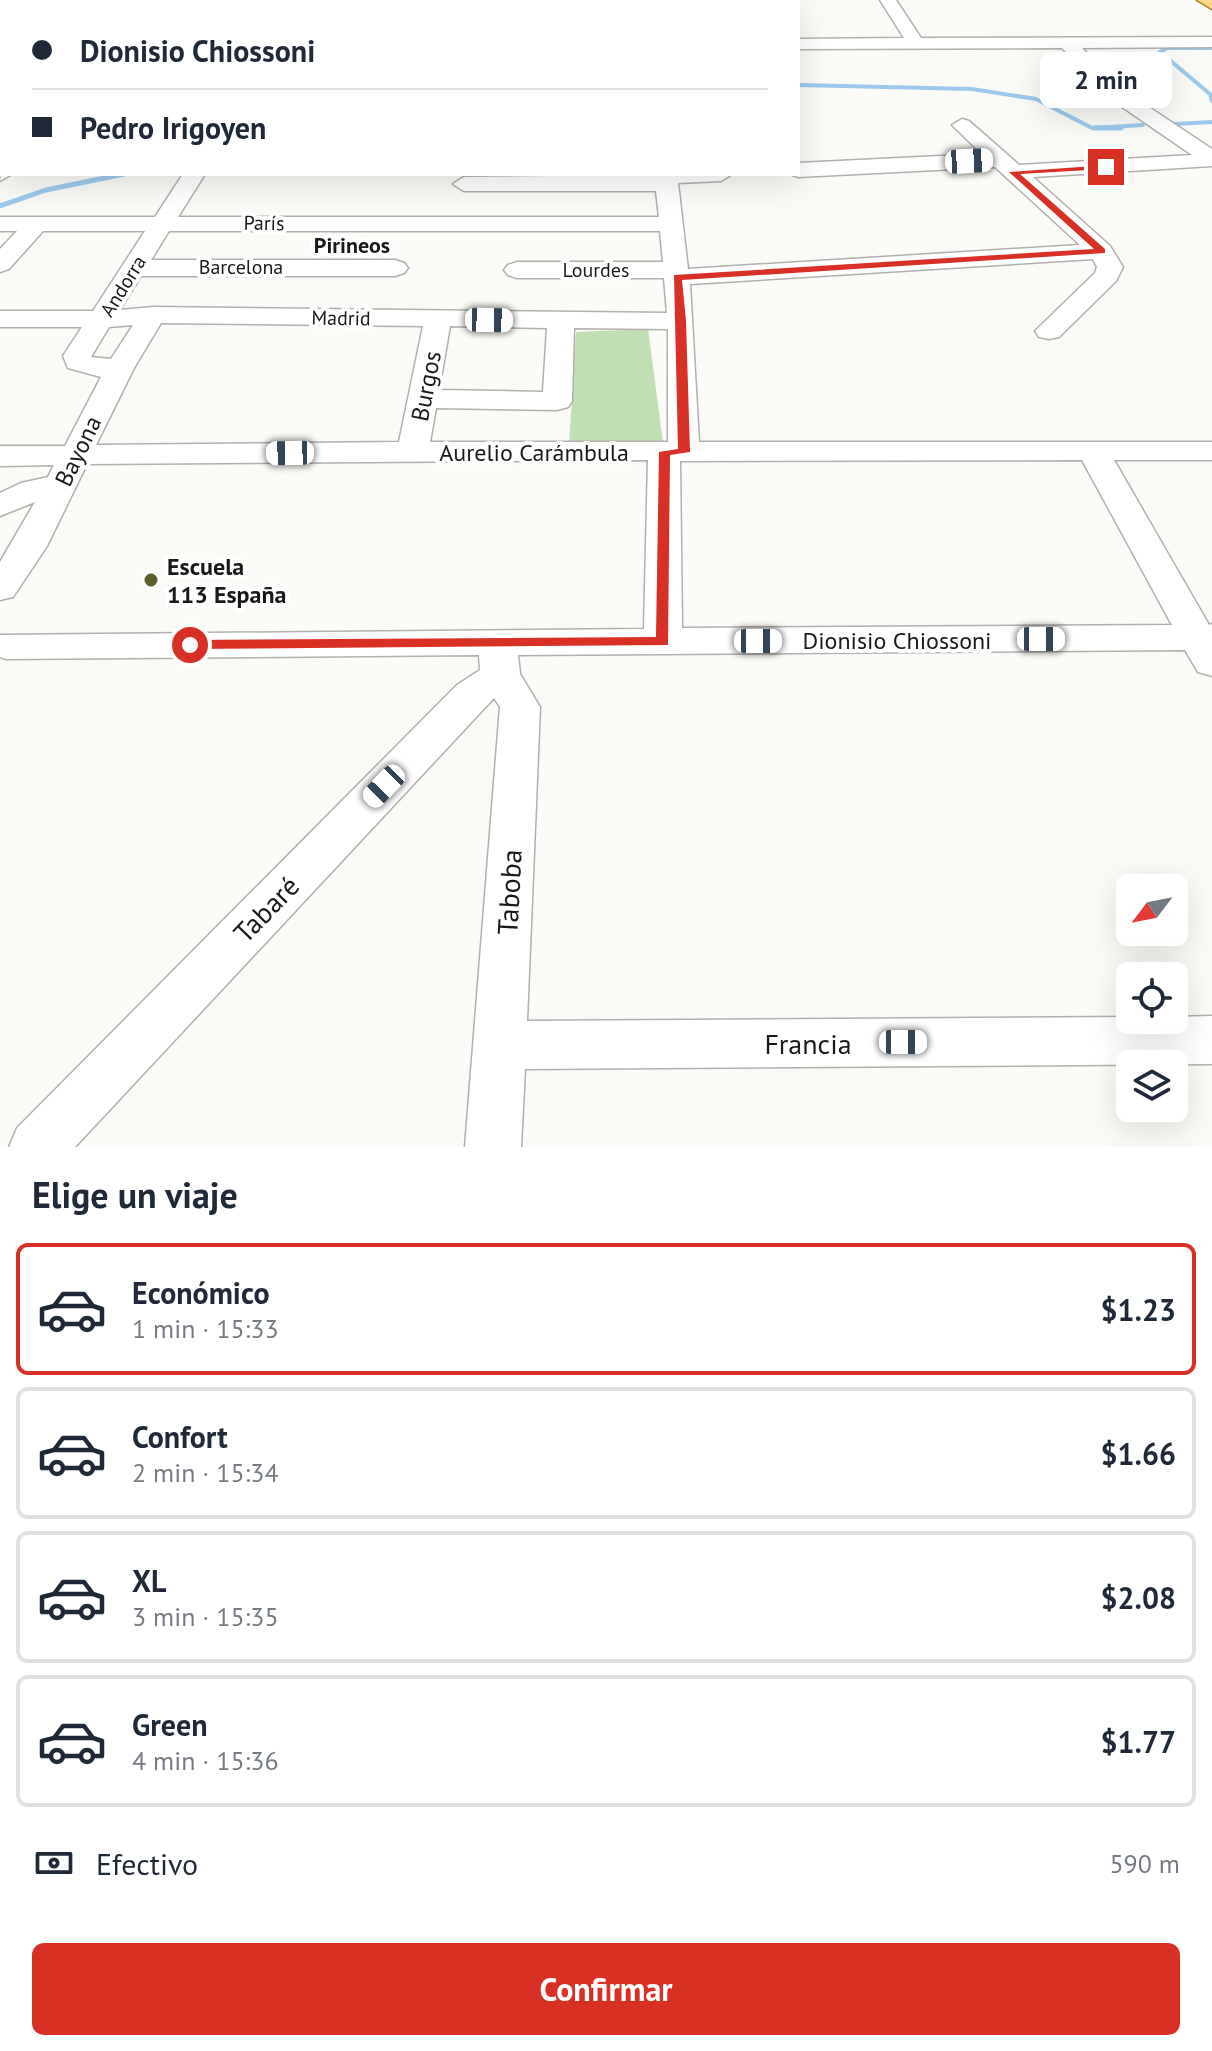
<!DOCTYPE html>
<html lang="es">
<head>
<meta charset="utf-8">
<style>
	body { margin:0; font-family:"PT Sans",sans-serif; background:#f6f6f7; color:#1f2937; height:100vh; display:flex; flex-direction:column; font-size:30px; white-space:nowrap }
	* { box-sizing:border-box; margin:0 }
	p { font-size:26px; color:#747a83 }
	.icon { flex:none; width:44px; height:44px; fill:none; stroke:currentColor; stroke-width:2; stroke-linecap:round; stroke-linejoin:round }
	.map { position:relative; height:1147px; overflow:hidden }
	.details { display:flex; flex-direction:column; background:#fff; flex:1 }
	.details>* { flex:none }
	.hud { position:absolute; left:0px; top:0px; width:800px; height:176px; box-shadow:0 8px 32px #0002; display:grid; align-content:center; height:176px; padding:0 32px; background:#fff }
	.needle { width:52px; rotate:238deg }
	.controls { position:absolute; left:1116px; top:874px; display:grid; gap:16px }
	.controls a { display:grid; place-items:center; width:72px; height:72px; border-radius:12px; background:#fff; box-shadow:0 8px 32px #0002; font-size:40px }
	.end { position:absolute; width:36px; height:36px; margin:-18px; border:10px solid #d93025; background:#fff; box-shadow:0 0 0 4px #fff }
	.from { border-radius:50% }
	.bubble { position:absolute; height:56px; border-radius:12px; background:#fff; box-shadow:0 8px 32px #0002; font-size:26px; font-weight:700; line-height:56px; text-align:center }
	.car { position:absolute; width:24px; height:48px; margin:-24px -12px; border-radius:10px; box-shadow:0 0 6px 2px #0007; background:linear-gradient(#fff 24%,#345 0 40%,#fff 0 76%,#345 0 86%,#fff 0) }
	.hud b { display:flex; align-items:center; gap:28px; height:76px; font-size:30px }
	.hud b+b { border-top:2px solid #e0e1e3 }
	.hud i { width:20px; height:20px; background:#1f2937 }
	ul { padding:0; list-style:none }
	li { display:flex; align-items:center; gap:24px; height:132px; margin:0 16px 12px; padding:0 16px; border:4px solid #e0e1e3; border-radius:12px }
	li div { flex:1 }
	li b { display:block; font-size:30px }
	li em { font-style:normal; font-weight:700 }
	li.current { border-color:#d93025 }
	li>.icon { width:72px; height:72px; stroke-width:1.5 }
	h2 { padding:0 32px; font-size:36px; line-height:96px }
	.pay { display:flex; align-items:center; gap:20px; height:88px; padding:0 32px; font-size:30px }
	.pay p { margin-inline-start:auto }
	.cta { display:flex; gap:16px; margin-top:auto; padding:16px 32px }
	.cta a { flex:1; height:92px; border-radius:12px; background:#d93025; color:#fff; font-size:32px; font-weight:700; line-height:92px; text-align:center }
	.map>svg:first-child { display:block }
	.green { fill:#c0dfb3 }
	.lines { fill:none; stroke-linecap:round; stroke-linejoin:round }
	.stream-far1 { stroke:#9bcaee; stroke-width:4 }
	.stream { stroke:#9bcaee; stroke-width:5 }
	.minor-casing { stroke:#b1b0ad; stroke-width:3 }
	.major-casing { stroke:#aa8431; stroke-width:3 }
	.minor { fill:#fff; fill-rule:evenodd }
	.major { fill:#fbd78c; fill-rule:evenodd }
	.route { fill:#d93025 }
	.poi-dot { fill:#605e2b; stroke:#fff; stroke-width:3 }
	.labels { text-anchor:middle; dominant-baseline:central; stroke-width:8; stroke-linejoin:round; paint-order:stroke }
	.far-street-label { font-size:20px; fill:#191918; stroke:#fff }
	.far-neighbourhood-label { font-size:22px; font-weight:bold; fill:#191918; stroke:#fff }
	.street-label { font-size:24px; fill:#191918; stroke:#fff }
	.poi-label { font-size:24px; font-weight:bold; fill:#191918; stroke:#fff; text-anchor:start }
	.near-street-label { font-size:28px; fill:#191918; stroke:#fff }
</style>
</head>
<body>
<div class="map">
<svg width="1212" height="1147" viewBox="0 0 1212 1147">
	<rect width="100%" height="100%" fill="#fafaf6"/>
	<!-- green -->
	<path class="green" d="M648,329L663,443L569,445L576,332Z"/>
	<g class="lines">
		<!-- stream-far1 -->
		<g class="stream-far1">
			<path d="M1212,48H1167L1160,52L1210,94L1212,101"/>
			<path d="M798,85L972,89L1036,99L1092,128L1143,125"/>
			<path d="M1174,124L1212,122"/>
		</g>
		<!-- stream -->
		<g class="stream">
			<path d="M1094,128H1121"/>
			<path d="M0,206L46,190L124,174"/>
		</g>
		<!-- minor casing -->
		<g class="minor-casing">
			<g id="minor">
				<path d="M44,0H60L62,2H46Z"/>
				<path d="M390,0H406L389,2Z"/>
				<rect x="643" y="0" width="16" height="2"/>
				<path d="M880,0H896L921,38L1212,37V47L1082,48L1126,92L1212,149V166L1033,177L1110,246L1123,267L1116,281L1059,337L1049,339L1039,337L1035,331L1095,273L1097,267L1093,259L690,284L699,442H1212V460H1114L1209,625L1212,624V676L1198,672L1185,650L518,655L520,674L540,707L527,1021L1130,1017V1020H1174V1017L1212,1016V1064L525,1069L521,1147H465L500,707L494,698L75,1147H9L17,1128L457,685L480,670L479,655L6,659L0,657V635L644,629L648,460L87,464L47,546L13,597L0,600V562L35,502L0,516V493L21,483L48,477L54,465L0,466V446H65L101,377L68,368L63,356L82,327H0V311H93L145,231H43L9,269L0,272V249L17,231H0V217H155L183,174H205L178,217H659L656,191H464L453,184L464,177L732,174L721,181L678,183L688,269L1080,245L995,167L798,177L790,174H798V163L982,154L952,125L962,119L969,121L1019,165L1192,155L1112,100L1062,48L798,49V39L904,38ZM169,231H660L663,262H517L508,265L504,270L508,275L517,278H664L667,313L153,307L120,310L141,276H395L404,273L408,268L404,263L395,260H151ZM161,323L423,326L399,442L96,445L134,368ZM133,325L111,359L91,357L109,327ZM450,326L547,328L543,392L439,390ZM574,328L668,329V442H430L436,408L557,410L568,407L572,401ZM1082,460L1172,625L682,628L680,461Z"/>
				<rect x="0" y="31" width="2" height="11"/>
				<rect x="0" y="70" width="2" height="12"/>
				<path d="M2,166V174H12L0,181Z"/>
			</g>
		</g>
		<!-- major casing -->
		<g class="major-casing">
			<path id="major" d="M1197,0H1212V9Z"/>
		</g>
		<!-- minor -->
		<use href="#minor" class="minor"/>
		<!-- major -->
		<use href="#major" class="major"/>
	</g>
	<!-- route -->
	<path class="route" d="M1109,165L1106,169L1020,174L1105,249V253L682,280L686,321L690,452L670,455L668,645L190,649L183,645L190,640L656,637L659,452L678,449L674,275L1094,249L1009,172Z"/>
	<!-- markers -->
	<circle class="poi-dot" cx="151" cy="580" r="8"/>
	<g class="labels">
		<!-- far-street labels -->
		<g class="far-street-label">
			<text transform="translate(264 223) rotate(1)">París</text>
			<text x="241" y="267">Barcelona</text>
			<text x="596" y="270">Lourdes</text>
			<text transform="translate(123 286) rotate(-58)">Andorra</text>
			<text transform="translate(341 318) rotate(1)">Madrid</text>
		</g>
		<!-- far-neighbourhood labels -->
		<g class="far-neighbourhood-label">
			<text x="352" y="245">Pirineos</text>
		</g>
		<!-- street labels -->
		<g class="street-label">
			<text transform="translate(426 386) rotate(-79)">Burgos</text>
			<text transform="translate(78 451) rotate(-64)">Bayona</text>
			<text x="534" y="452">Aurelio Carámbula</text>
			<text x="897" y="640">Dionisio Chiossoni</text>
		</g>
		<!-- poi labels -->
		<g class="poi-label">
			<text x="167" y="566">Escuela<tspan x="167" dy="28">113 España</tspan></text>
		</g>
		<!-- near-street labels -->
		<g class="near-street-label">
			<text transform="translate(509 892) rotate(-87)">Taboba</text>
			<text transform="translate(266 909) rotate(-46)">Tabaré</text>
			<text x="808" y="1043">Francia</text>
		</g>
	</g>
</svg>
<div class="controls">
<a><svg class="needle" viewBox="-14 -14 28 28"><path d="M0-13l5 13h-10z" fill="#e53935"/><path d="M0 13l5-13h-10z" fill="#747a83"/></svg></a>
<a><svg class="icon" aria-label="locate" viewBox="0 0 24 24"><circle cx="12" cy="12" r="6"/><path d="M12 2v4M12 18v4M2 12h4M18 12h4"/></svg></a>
<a><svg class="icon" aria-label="layers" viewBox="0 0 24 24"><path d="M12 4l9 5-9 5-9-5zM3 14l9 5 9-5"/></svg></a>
</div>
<i class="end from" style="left:190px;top:645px"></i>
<i class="end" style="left:1106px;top:167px"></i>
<div class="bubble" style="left:1040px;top:52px;width:132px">2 min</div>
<i class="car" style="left:969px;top:161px;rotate:87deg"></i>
<i class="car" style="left:489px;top:320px;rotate:91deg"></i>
<i class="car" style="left:290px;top:453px;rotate:269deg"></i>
<i class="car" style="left:1041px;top:639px;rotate:90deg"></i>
<i class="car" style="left:758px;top:641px;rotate:90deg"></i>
<i class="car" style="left:384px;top:786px;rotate:224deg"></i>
<i class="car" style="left:903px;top:1042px;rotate:90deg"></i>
<div class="hud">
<b><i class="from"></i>Dionisio Chiossoni</b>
<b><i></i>Pedro Irigoyen</b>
</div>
</div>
<section class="details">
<h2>Elige un viaje</h2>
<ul>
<li class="current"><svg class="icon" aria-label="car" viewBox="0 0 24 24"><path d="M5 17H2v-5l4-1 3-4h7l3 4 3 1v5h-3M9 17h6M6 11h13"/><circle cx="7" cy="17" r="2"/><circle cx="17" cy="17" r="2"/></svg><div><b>Económico</b><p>1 min · 15:33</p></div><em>$1.23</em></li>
<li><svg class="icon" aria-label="car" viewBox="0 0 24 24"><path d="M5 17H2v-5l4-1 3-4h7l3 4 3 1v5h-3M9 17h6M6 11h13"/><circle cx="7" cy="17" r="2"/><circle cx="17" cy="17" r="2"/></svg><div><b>Confort</b><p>2 min · 15:34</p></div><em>$1.66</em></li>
<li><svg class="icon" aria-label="car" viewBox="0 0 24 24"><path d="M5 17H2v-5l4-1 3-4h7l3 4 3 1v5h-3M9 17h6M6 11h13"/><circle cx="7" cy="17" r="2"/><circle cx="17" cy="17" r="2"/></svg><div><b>XL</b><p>3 min · 15:35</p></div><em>$2.08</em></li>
<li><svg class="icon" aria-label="car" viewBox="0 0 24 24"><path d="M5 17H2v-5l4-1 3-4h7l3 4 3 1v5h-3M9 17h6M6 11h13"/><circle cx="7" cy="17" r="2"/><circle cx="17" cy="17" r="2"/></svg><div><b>Green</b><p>4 min · 15:36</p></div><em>$1.77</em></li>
</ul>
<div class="pay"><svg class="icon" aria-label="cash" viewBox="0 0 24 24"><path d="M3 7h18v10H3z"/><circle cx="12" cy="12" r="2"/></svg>Efectivo<p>590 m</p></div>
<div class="cta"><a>Confirmar</a></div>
</section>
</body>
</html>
